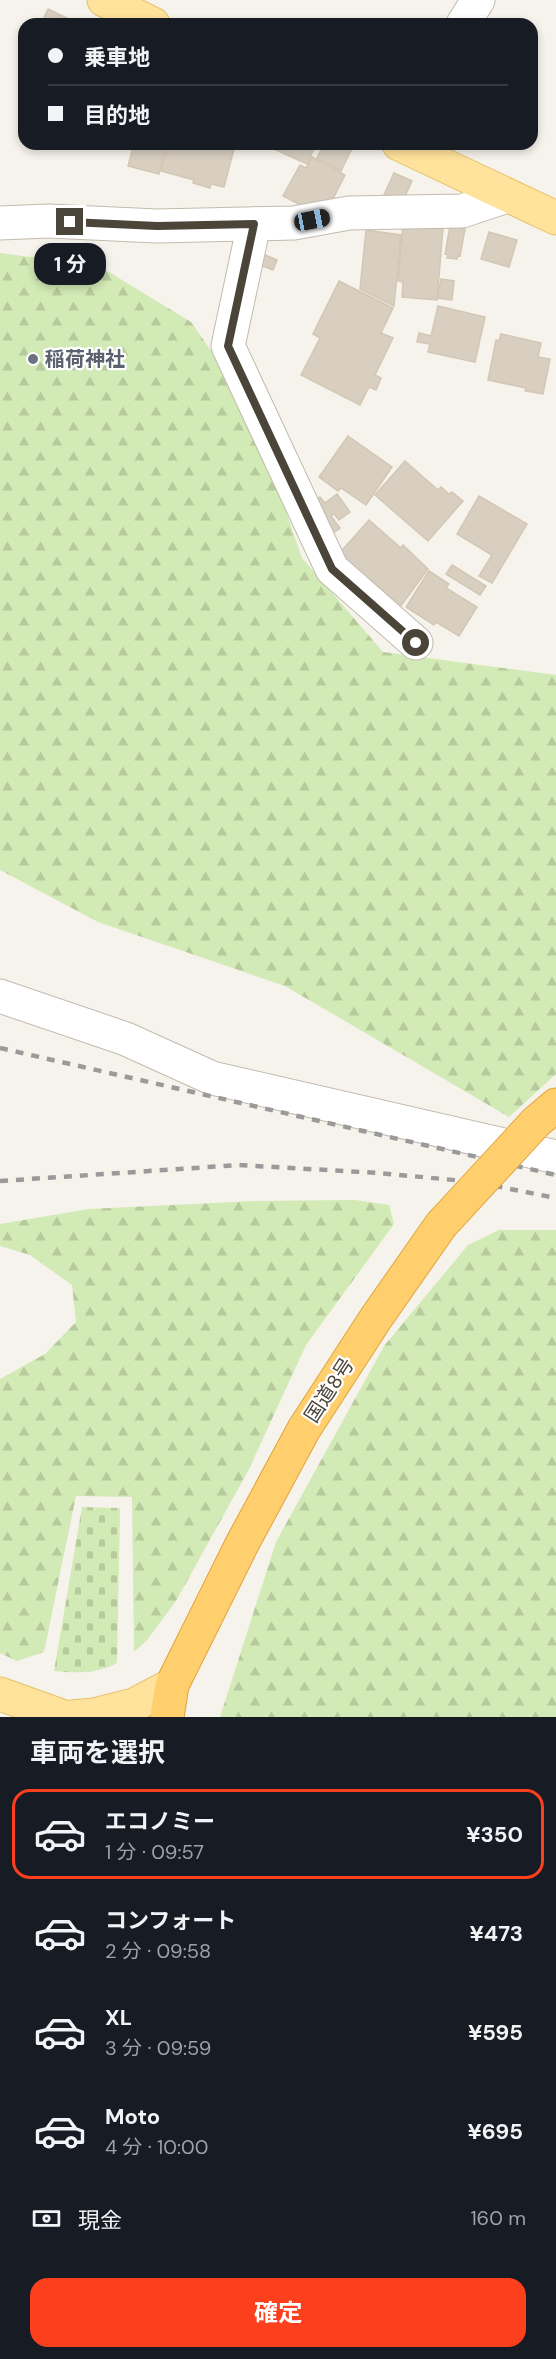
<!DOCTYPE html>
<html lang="ja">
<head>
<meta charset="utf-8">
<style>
	body { margin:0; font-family:"DM Sans","Noto Sans JP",sans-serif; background:#242831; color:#f1f3f6; height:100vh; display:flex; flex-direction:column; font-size:22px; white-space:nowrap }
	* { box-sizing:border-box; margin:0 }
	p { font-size:20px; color:#9ea1a6 }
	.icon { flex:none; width:33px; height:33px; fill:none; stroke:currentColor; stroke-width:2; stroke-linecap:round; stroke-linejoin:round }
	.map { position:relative; height:1717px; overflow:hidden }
	.side { display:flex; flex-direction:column; background:#171b24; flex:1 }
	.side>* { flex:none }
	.banner { position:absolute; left:18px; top:18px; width:520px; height:132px; border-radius:18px; box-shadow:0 3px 9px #0003; display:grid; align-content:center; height:132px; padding:0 30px; background:#171b24 }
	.end { position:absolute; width:27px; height:27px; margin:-14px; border:8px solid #4b4439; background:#fff; box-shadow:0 0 0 3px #fff }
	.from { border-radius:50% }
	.bubble { position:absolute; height:42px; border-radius:18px; background:#171b24; box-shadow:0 3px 9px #0003; font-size:20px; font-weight:700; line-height:42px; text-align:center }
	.car { position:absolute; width:18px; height:36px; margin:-18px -9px; border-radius:8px; box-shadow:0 0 4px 2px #0007; background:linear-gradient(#222 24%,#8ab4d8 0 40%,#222 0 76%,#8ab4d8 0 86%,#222 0) }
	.banner b { display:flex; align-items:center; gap:21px; height:57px; font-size:22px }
	.banner b+b { border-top:2px solid #363941 }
	.banner i { width:15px; height:15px; background:#f1f3f6 }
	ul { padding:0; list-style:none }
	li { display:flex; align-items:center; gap:18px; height:90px; margin:0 12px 9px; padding:0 18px; border:3px solid transparent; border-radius:18px }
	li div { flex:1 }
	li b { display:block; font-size:22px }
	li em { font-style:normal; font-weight:700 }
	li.active { border-color:#fc3f1d }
	li>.icon { width:54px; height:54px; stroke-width:1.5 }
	h2 { padding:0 30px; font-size:27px; line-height:72px }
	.pay { display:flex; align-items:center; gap:15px; height:66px; padding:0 30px; font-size:22px }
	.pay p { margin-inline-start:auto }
	.primary-button { display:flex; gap:12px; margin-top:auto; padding:12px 30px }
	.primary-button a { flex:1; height:69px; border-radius:18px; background:#fc3f1d; color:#fff; font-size:24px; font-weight:700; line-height:69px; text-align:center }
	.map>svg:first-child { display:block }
	.forest { fill:url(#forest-firs) }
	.cemetery { fill:url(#cemetery-stones) }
	.building { fill:#d8cfc1; stroke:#d3c7b4; stroke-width:1.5 }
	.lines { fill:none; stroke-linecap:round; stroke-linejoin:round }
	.minor-casing { stroke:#c2bbae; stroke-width:35 }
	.major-casing { stroke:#e6c16a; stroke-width:35 }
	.highway-casing { stroke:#e0a43c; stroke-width:35 }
	.minor { stroke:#fff; stroke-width:33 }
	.major { stroke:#ffe39c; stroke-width:33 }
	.highway { stroke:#ffcf6e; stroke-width:33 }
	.rail { stroke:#9a9a9a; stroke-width:4.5; stroke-dasharray:8 8; stroke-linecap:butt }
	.highway-bridge-casing { stroke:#e0a43c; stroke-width:35; stroke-linecap:butt }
	.highway-bridge { stroke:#ffcf6e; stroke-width:33 }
	.route { stroke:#4b4439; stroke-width:8 }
	.worship-dot { fill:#6b7280; stroke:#fff; stroke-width:2 }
	.labels { text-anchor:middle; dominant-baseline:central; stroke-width:4.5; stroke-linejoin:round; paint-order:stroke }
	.worship-label { font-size:20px; font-weight:bold; fill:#5b616d; stroke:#fff; text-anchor:start }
	.street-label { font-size:20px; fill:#4b4439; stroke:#fff }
</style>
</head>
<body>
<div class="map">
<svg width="556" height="1717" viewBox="0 0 556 1717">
	<defs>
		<pattern id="forest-firs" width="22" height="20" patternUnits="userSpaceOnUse" patternTransform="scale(1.5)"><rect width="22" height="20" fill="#d2eab5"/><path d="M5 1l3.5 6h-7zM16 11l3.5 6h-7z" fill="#b6ca9c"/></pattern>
		<pattern id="cemetery-stones" width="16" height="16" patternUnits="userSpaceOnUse" patternTransform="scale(1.5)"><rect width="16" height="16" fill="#d2eab5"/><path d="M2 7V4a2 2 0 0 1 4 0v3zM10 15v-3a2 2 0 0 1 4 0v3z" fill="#b6ca9c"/></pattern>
	</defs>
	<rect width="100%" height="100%" fill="#f6f3ec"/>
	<!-- forest -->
	<g class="forest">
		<path d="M0,253L99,266L191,322L249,405L302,558L383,652L556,675V1074L509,1117L285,986L98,922L0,870Z"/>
		<path d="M355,1200L389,1205L394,1224L306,1345L248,1471L176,1601L147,1640L134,1652L132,1497L76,1496L44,1652L17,1661L0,1653V1379L45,1354L76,1322L72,1285L30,1255L0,1246V1224L89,1209L254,1201Z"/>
		<path d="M499,1230H556V1717H220L276,1542L384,1346L468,1245Z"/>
	</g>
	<!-- cemetery -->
	<path class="cemetery" d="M82,1507L120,1508L117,1663C97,1674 76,1673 54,1671Z"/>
	<!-- building -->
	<g class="building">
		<path d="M48,9L69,19L67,24H41Z"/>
		<path d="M134,144H166L159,174L128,166Z"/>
		<path d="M168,144H215L234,149L224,187L211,184L210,188L193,183L194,180L161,171Z"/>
		<path d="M263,144H316L307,164Z"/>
		<path d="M324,144H354L341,171L317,158Z"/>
		<path d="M312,157L345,175L333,199L329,197L324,207L312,211L283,196L300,165L306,168Z"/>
		<path d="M394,173L412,181L401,205L383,197Z"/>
		<path d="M403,224L443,228L437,300L402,297L403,282L398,281Z"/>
		<path d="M450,226L465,229L460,256L458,255L457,259L447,258L448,255L445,254Z"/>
		<path d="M366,230L401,235L394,306L360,289Z"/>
		<path d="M489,232L517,240L509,267L481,259Z"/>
		<path d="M263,254L277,260L273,270L258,264Z"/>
		<path d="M441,279L454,281L452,300L437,298Z"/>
		<path d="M339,281L393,308L381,333L393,338L375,375L381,378L376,390L369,387L360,405L301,375L320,338L313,334Z"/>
		<path d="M438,306L485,317L475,362L428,352L430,344L417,342L419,333L431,336Z"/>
		<path d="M501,334L541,343L538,357L550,359L543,394L525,391L526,388L488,380L496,340L499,341Z"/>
		<path d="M348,436L392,467L366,505L341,488L338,491L319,477Z"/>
		<path d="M405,461L438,490L441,487L449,494L452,492L463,501L428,541L375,495Z"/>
		<path d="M337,494L350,512L339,520L334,514L331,516L340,528L328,537L305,508L320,497L325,503Z"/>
		<path d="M479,496L527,524L492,583L479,576L492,555L457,534Z"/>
		<path d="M369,520L401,548L403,545L428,569L394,615L336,557Z"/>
		<path d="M452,565L486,586L480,595L446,574Z"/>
		<path d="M429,571L449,584L446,588L477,607L459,636L436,622L434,625L406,607Z"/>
	</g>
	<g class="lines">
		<!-- minor casing -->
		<g class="minor-casing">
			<g id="minor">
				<path d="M463,24L478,0"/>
				<path d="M0,223L49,221L157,226L294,223L349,213L462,211L507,196"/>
				<path d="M254,224L228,346L332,569L416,643"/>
				<path d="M0,996L126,1039L212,1078L556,1157"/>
			</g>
		</g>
		<!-- major casing -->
		<g class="major-casing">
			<g id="major">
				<path d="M104,0L153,24"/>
				<path d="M399,144L556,218"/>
				<path d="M0,1694L64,1717"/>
				<path d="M72,1717L94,1715L134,1705L172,1685"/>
			</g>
		</g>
		<!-- highway casing -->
		<g class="highway-casing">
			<g id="highway">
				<path d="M536,1122L556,1105"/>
				<path d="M167,1717L172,1685L242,1544L304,1429L376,1318L441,1225"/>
			</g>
		</g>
		<!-- minor -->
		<use href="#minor" class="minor"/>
		<!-- major -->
		<use href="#major" class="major"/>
		<!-- highway -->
		<use href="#highway" class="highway"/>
		<!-- rail -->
		<g class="rail">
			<path d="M0,1048L556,1175"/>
			<path d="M0,1181L239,1165L379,1173L475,1182L556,1198"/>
		</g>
		<!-- highway-bridge casing -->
		<g class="highway-bridge-casing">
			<path id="highway-bridge" d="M441,1225L536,1122"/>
		</g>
		<!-- highway-bridge -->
		<use href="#highway-bridge" class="highway-bridge"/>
	</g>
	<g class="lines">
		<!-- route -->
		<path class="route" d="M70,222L157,226L254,224L228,346L332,569L416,643"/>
	</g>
	<!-- markers -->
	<circle class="worship-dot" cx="33" cy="359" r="6"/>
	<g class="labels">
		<!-- worship labels -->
		<g class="worship-label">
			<text x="45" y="359">稲荷神社</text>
		</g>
		<!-- street labels -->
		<g class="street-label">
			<text transform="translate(329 1390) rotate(-57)">国道8号</text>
		</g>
	</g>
</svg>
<i class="end from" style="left:416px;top:643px"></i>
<i class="end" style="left:70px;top:222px"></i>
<div class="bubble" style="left:34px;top:243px;width:72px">1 分</div>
<i class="car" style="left:312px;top:220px;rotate:79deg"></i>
<div class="banner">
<b><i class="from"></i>乗車地</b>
<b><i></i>目的地</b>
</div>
</div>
<section class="side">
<h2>車両を選択</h2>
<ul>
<li class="active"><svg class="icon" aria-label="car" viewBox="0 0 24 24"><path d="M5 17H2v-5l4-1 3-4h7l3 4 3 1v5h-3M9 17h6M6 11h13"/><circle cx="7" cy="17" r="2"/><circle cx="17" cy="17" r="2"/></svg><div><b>エコノミー</b><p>1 分 · 09:57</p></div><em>¥350</em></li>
<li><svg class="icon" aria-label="car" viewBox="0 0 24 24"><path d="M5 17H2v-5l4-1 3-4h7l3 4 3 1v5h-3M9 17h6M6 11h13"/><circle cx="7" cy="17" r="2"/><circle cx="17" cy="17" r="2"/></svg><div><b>コンフォート</b><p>2 分 · 09:58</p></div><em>¥473</em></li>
<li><svg class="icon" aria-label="car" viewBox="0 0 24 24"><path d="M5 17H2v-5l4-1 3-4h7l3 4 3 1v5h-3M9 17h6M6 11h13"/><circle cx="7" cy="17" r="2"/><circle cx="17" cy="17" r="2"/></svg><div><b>XL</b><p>3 分 · 09:59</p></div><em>¥595</em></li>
<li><svg class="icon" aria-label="car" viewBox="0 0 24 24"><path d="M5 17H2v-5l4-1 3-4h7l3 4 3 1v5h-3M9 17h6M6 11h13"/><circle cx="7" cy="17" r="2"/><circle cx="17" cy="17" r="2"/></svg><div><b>Moto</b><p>4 分 · 10:00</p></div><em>¥695</em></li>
</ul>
<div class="pay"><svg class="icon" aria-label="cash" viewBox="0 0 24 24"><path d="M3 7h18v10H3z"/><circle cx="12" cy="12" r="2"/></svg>現金<p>160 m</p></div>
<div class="primary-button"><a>確定</a></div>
</section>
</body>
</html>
